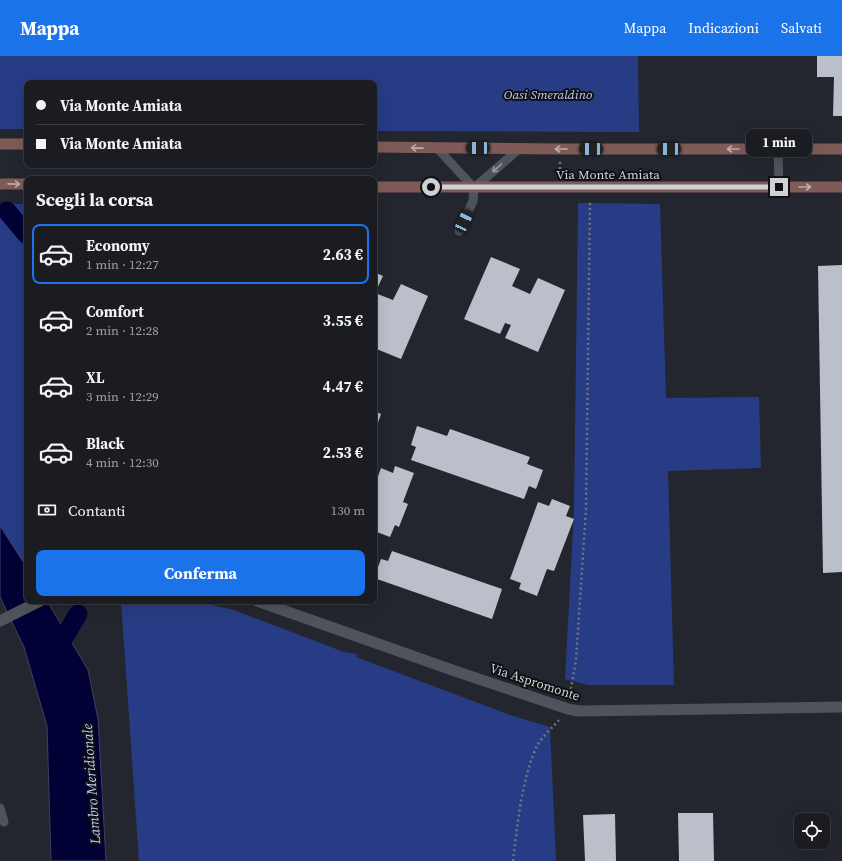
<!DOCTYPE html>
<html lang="it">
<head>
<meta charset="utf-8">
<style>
	body { margin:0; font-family:"Source Serif 4",serif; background:#27292f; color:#f1f3f6; height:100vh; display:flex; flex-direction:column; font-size:15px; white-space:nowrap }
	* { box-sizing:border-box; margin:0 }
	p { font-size:13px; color:#9fa1a5 }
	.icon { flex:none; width:22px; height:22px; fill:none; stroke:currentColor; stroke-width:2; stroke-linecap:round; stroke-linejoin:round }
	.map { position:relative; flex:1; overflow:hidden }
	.details { position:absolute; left:24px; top:120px; width:353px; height:428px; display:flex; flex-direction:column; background:#1a1c22; border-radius:8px; box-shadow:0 4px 16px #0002,0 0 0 1px #383a40 }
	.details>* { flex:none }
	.top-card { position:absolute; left:24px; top:24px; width:353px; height:88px; border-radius:8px; box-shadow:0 4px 16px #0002,0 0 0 1px #383a40; display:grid; align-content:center; height:88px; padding:0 12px; background:#1a1c22 }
	.fabs { position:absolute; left:794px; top:757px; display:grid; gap:8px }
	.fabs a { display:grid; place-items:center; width:36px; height:36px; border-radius:8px; background:#1a1c22; box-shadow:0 4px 16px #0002,0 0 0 1px #383a40; font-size:20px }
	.end { position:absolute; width:18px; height:18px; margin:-9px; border:5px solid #cfd1d6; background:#111; box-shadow:0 0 0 2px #111 }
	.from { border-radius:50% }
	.bubble { position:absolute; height:28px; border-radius:8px; background:#1a1c22; box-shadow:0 4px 16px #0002,0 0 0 1px #383a40; font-size:13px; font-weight:700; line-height:28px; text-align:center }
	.car { position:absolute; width:12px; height:24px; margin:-12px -6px; border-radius:5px; box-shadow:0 0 3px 1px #0007; background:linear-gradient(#222 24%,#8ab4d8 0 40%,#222 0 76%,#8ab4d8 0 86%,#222 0) }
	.top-card b { display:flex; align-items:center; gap:14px; height:38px; font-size:15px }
	.top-card b+b { border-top:1px solid #383a40 }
	.top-card i { width:10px; height:10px; background:#f1f3f6 }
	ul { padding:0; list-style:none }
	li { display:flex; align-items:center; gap:12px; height:60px; margin:0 8px 6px; padding:0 4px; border:2px solid transparent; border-radius:8px }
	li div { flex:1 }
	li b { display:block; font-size:15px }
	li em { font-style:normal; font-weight:700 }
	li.active { border-color:#1a73e8 }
	li>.icon { width:36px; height:36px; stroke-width:1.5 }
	h2 { padding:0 12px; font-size:18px; line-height:48px }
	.pay { display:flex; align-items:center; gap:10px; height:44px; padding:0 12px; font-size:15px }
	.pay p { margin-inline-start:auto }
	.primary-button { display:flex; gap:8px; margin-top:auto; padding:8px 12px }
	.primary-button a { flex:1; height:46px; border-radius:8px; background:#1a73e8; color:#fff; font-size:16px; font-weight:700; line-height:46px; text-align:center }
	header { display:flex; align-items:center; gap:24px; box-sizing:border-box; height:56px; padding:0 20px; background:#1a73e8; color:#fff }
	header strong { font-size:19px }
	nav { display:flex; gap:22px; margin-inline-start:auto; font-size:14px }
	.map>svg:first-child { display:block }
	.green { fill:#273c84 }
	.water { fill:#020136; stroke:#403f66 }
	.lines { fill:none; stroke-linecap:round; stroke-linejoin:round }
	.canal { stroke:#020136; stroke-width:19 }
	.building { fill:#bbbfc9 }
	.path { stroke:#73767c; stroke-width:2.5; stroke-dasharray:2 3; stroke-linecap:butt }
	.service { stroke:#4f535b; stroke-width:9 }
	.minor { stroke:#4f535b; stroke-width:11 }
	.secondary { stroke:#7f5b58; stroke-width:11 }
	.oneway { stroke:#b7aeb0 }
	.oneway2 { stroke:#95989f }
	.route { stroke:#cfd1d6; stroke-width:5 }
	.labels { text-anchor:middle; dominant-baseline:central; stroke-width:4; stroke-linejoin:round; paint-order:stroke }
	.park-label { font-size:13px; font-style:italic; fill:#bfd0fb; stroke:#0e0f12 }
	.street-label { font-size:13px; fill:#cfd1d6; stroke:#0e0f12 }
	.water-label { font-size:14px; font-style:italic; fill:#baccf6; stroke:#0e0f12 }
</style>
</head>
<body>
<header>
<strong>Mappa</strong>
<nav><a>Mappa</a><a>Indicazioni</a><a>Salvati</a></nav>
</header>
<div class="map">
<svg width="842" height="805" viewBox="0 0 842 805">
	<rect width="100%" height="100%" fill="#23262e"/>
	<!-- green -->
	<g class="green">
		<path d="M0,0H638L639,76L374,75V27H27V73H0Z"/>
		<path d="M578,147L660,148L666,342L759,341L761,412L668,415L674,629H588L565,623L574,454Z"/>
		<path d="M0,148H27V512L0,470Z"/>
		<path d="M121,545H192L231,553L344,596L357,598L356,601L510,659L550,671L556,805H139Z"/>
	</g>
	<!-- water -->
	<path class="water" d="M0,470L27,512V545H47L88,614L98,663L106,805H51L47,670L24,591L0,541Z"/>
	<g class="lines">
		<!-- canal -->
		<g class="canal">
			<path d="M7,155L27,179"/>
			<path d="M55,597L78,558"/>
		</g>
	</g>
	<!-- building -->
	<g class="building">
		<path d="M817,0H842V60H833L834,21H817Z"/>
		<path d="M491,201L520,213L512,230L530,238L538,222L565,234L538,296L505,282L511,269L505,267L500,278L464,263Z"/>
		<path d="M842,209V516L823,517L818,210Z"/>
		<path d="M374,216L383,220L375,237L393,244L401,228L428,240L401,303L374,292Z"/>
		<path d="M374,355L381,358L374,378Z"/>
		<path d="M417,370L447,380L450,373L530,401L527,408L543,414L536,433L529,430L524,443L411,404L416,391L411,389Z"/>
		<path d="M395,410L414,417L403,446L408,448L399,471L395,469L390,481L374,475V432L381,412L393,417Z"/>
		<path d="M552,443L570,450L566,460L574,463L554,515L547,513L537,540L519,533L521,527L510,523L538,446L549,450Z"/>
		<path d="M392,495L502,533L492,563L374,522L381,503L388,505Z"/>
		<path d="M678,757H713L714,805H679Z"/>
		<path d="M615,758L616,805H585L583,759Z"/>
	</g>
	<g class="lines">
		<!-- path -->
		<g class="path">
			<path d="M560,106V117"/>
			<path d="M570,638L576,604L586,453L590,144"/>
			<path d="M513,805C517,771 522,721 537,690C542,681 552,672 559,664"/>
		</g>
		<!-- service -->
		<g class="service">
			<path d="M437,92L474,132"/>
			<path d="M778,93L779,131"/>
			<path d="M459,175L473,145L474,132L519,93"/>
			<path d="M0,752L4,766"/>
		</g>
		<!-- minor -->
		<g class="minor">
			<path d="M257,545L455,615L568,653L579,655L842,651"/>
			<path d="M0,565L40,545"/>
		</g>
		<!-- secondary -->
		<g class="secondary">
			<path d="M0,88H27"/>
			<path d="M374,91L559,93H842"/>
			<path d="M0,128H27"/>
			<path d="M374,131H842"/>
		</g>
	</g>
	<!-- one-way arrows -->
	<defs><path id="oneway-shaft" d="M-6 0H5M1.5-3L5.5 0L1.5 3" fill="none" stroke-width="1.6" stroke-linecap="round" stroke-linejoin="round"/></defs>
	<g class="oneway">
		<use href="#oneway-shaft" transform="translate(417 92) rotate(-179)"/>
		<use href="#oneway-shaft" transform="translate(561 93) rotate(-180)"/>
		<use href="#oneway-shaft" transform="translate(733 93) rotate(180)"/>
		<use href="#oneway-shaft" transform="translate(14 128) rotate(1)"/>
		<use href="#oneway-shaft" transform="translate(805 131)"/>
	</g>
	<use class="oneway2" href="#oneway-shaft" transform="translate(497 112) rotate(139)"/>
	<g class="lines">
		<!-- route -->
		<path class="route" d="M431,131H779"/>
	</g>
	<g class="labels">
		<!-- park labels -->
		<g class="park-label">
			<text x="548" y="38">Oasi Smeraldino</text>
		</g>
		<!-- street labels -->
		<g class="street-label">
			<text x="608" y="118">Via Monte Amiata</text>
			<text transform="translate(535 626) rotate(18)">Via Aspromonte</text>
		</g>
		<!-- water labels -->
		<g class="water-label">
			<text transform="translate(91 728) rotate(-94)">Lambro Meridionale</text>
		</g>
	</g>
</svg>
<div class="fabs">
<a><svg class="icon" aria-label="locate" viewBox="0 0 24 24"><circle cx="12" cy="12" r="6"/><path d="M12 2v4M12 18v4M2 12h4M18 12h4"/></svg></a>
</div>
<i class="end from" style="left:431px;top:131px"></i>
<i class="end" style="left:779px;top:131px"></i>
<div class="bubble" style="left:746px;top:73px;width:66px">1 min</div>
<i class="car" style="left:478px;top:92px;rotate:270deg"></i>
<i class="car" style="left:591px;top:93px;rotate:270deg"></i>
<i class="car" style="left:669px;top:93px;rotate:270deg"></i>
<i class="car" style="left:464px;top:165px;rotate:25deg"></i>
<div class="top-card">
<b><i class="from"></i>Via Monte Amiata</b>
<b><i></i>Via Monte Amiata</b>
</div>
<section class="details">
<h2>Scegli la corsa</h2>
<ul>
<li class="active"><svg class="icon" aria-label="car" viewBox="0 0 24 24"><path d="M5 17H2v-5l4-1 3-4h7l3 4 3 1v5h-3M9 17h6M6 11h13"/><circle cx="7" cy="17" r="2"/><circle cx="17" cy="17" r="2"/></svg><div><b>Economy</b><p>1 min · 12:27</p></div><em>2.63 €</em></li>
<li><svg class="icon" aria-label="car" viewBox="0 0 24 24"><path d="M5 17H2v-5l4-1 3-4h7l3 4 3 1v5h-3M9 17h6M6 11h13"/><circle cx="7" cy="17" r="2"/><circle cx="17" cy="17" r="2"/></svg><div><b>Comfort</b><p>2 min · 12:28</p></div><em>3.55 €</em></li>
<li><svg class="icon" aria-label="car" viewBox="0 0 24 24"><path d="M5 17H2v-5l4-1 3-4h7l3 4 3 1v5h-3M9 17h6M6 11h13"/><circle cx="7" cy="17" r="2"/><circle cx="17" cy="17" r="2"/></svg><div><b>XL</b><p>3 min · 12:29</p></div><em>4.47 €</em></li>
<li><svg class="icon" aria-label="car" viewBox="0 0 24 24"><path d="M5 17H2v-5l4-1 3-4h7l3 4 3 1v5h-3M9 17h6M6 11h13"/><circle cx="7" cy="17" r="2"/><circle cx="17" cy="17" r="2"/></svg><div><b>Black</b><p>4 min · 12:30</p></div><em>2.53 €</em></li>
</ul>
<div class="pay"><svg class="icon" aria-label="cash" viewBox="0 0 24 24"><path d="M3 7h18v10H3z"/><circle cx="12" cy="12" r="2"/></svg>Contanti<p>130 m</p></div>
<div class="primary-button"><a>Conferma</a></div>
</section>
</div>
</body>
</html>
